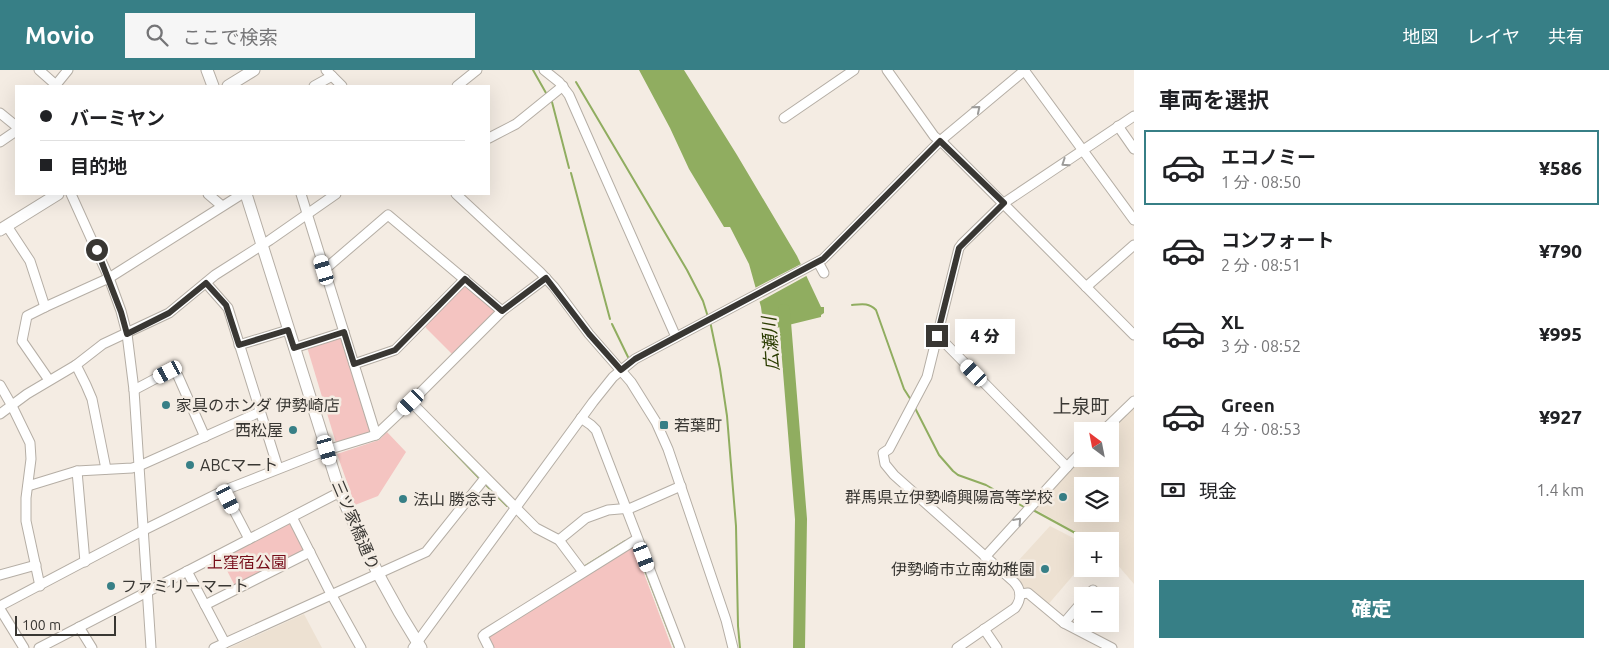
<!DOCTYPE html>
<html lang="ja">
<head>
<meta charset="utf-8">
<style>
	body { margin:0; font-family:Ubuntu,"Noto Sans JP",sans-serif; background:#f6f6f6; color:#202124; height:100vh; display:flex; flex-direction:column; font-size:19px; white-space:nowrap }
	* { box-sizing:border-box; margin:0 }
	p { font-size:16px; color:#757577 }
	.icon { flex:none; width:28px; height:28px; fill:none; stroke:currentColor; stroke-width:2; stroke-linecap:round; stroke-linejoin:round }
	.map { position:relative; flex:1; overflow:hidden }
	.sheet { display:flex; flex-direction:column; background:#fff; width:475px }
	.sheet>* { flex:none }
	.banner { position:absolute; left:15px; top:15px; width:475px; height:110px; border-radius:0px; box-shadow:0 5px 20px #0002; display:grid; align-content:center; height:110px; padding:0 25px; background:#fff }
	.needle { width:32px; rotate:328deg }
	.tools { position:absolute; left:1074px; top:352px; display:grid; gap:10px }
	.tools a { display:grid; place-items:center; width:45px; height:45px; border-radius:0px; background:#fff; box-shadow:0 5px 20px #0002; font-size:25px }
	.scale { position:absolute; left:15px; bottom:12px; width:101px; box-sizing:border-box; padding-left:5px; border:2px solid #393733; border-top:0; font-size:14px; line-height:18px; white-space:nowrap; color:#393733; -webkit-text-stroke:4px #f4ece3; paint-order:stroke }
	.end { position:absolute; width:22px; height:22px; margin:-11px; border:6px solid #393733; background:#fff; box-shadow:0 0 0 2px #fff }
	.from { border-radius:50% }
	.bubble { position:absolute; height:35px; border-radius:0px; background:#fff; box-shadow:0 5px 20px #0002; font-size:16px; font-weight:800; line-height:35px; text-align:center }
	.car { position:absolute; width:15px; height:30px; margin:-15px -8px; border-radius:6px; box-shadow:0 0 4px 1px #0007; background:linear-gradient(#fff 24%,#345 0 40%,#fff 0 76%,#345 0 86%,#fff 0) }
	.banner b { display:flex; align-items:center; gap:18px; height:48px; font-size:19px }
	.banner b+b { border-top:1px solid #e0e0e0 }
	.banner i { width:12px; height:12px; background:#202124 }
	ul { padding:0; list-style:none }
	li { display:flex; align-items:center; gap:15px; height:75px; margin:0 10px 8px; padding:0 15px; border:2px solid transparent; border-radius:0px }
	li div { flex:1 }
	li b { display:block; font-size:19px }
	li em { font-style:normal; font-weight:800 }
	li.active { border-color:#377f86 }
	li>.icon { width:45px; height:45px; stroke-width:1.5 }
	h2 { padding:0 25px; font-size:22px; line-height:60px }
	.pay { display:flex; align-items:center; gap:12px; height:55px; padding:0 25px; font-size:19px }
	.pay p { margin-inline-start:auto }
	.button { display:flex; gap:10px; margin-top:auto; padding:10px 25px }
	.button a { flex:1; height:58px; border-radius:0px; background:#377f86; color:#fff; font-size:20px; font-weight:800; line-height:58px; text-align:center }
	header { display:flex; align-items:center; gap:30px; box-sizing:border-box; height:70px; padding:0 25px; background:#377f86; color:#fff }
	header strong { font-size:24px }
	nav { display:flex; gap:28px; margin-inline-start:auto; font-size:18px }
	.search { width:350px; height:45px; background:#f6f6f6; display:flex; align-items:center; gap:12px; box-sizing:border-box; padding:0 18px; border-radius:0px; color:#757577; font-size:19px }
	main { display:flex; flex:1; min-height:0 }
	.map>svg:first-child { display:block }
	.built { fill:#ede1d2; fill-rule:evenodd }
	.green { fill:#f4c4c1 }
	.water { fill:#90ad60 }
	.pier { fill:#f4ece3 }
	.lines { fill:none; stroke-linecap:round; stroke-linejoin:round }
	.stream { stroke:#90ad60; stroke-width:2 }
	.river { stroke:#90ad60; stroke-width:12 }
	.minor-casing { stroke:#b5aea5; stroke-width:11 }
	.major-casing { stroke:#b5aea5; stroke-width:13 }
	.minor { stroke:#fff; stroke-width:9 }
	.major { stroke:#fff; stroke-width:11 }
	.oneway { stroke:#9c9b99 }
	.route { stroke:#393733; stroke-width:6 }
	.poi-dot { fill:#377f86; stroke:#f4ece3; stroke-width:2 }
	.labels { text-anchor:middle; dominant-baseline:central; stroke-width:5; stroke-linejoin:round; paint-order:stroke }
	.poi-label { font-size:16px; fill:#393733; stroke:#f4ece3; text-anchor:start }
	.street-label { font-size:16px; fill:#393733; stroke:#f4ece3 }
	.park-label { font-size:16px; fill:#760c19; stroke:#f4ece3 }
	.water-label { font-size:18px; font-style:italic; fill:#2c3d02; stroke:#f4ece3 }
	.quarter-label { font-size:19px; fill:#393733; stroke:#f4ece3 }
</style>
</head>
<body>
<header>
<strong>Movio</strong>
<div class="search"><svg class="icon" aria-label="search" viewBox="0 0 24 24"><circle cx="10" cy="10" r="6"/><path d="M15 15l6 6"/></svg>ここで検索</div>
<nav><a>地図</a><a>レイヤ</a><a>共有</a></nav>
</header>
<main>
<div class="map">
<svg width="1134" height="578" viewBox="0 0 1134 578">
	<rect width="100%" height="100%" fill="#f4ece3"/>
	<!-- built -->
	<g class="built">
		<path d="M1134,335V514L1110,486V471H1092L1033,438L1082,385V389H1110V361H1107ZM1082,416H1110V444H1082Z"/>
		<path d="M1050,456L1081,472L1082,476V495L1046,537L1007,503Z"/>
		<path d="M304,544L322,578H229Z"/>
	</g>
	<!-- green -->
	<g class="green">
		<path d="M464,215H468L496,238V242L455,283L452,284L426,258L425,255Z"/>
		<path d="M342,267L373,362L336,373L307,277Z"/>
		<path d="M387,362L406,382L378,426L355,435L337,384L379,370Z"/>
		<path d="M288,453L292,454L305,477L303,481L235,516L220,487Z"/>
		<path d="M632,476L634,477L672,578H493L487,569L488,566Z"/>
	</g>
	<!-- water -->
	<path class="water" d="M639,0H684L737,85L797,186L821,237H824V243L821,245V247L764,261L761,237L749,194L730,157H724L689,99L670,58Z"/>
	<!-- pier -->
	<path class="pier" d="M803,193L808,205L757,233L753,219Z"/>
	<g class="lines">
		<!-- stream -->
		<g class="stream">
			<path d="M533,0L546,23"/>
			<path d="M576,12L687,200L703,231L708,247"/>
			<path d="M552,32L569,98"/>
			<path d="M571,103L610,249"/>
			<path d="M852,235C863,234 869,233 876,240L904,319L911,330"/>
			<path d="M710,251L720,299L727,346L736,456L738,556L740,578"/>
			<path d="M612,254L628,287"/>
			<path d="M914,336L939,385L953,401L958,405L986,415L1024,437"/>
			<path d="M428,355L480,409"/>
			<path d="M485,414L507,436"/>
			<path d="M1033,440L1090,471"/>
			<path d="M519,447L528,456"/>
			<path d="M636,477L675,578"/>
			<path d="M585,496L625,471"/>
		</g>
		<!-- river -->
		<path class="river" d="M784,240L801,449L799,578"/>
		<!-- minor casing -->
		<g class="minor-casing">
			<g id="minor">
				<path d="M39,0L56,15"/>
				<path d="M326,0L342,16"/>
				<path d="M544,0L559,12L569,25L676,267"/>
				<path d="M887,0L934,66L944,74L1134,265"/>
				<path d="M1024,0L1134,150"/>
				<path d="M55,16L68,0"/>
				<path d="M314,16L332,6"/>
				<path d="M457,16L477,0"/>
				<path d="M0,43L16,56"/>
				<path d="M784,48L854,0"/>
				<path d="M1118,56L1134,79"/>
				<path d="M489,68L516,54L563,16"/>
				<path d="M0,72L16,61"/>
				<path d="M71,124L109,208L121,241L127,264L134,320L151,578"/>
				<path d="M208,124L222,136"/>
				<path d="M301,124L376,365"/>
				<path d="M456,124L540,202L554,217L589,264L631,312L656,352L668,379L726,550L733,578"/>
				<path d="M7,156L30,191L45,237L109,208L242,124"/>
				<path d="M818,192L824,203"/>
				<path d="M324,200L388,145L502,241"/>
				<path d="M206,213L228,238L278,398"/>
				<path d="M1086,217L1134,175"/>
				<path d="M45,237L27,246L22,271L49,310"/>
				<path d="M937,266L941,269L1067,397"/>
				<path d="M239,275L288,260"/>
				<path d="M294,278L344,262"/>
				<path d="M354,294L395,280L465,209"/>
				<path d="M76,295L86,315L92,329L106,399"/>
				<path d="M0,315L12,336L30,373L31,389L26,428V451L40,516"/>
				<path d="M134,320L168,302L174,301L178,306L205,367"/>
				<path d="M411,332L536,458L559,470L583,502"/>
				<path d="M0,344L27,324L76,295L103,274L169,243L215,205L270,170L336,124"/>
				<path d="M581,348L591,355L596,360L680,578"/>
				<path d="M1103,361L1134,331"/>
				<path d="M77,401L85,492"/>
				<path d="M28,416L77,401L132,398L139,396L260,342"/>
				<path d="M225,420L228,429L249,469"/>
				<path d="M292,447L331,524L361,578"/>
				<path d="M559,470L586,448L608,440L631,438L681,416"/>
				<path d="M985,487L1067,397L1082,381"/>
				<path d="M187,501L225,573"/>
				<path d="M0,505L36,495"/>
				<path d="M1020,524L1028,523L1064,553L1112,578"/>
				<path d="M1087,526L1093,520"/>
				<path d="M205,535L310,482"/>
				<path d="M0,536L144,460L225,420L327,380L376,365L411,332L502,241L546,208"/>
				<path d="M0,539L24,578"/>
				<path d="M1064,553L1082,532"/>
				<path d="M79,557L92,578"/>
				<path d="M984,559L997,578"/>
				<path d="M39,578L340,422"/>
				<path d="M214,578L426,482L485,408"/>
				<path d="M413,578L593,332L613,307L635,289L823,189L940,71L1025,0"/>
				<path d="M489,578L483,566L485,564L637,469"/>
				<path d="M957,578L1015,538C1022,529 1021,519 1014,512L894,405L885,394L883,383L889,379L927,307L959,178L962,174L1004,133L1134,46"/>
			</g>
		</g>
		<!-- major casing -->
		<g class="major-casing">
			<g id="major">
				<path d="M207,0L213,16"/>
				<path d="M228,16L254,0"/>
				<path d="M246,124L340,422C363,477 389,528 421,578"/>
				<path d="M0,160L58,124"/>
			</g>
		</g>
		<!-- minor -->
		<use href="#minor" class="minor"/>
		<!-- major -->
		<use href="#major" class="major"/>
	</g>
	<!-- one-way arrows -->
	<defs><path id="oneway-chevron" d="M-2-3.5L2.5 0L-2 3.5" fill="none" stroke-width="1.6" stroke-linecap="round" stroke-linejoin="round" transform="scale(1.25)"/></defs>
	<g class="oneway">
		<use href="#oneway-chevron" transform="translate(977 39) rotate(-40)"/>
		<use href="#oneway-chevron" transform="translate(1065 93) rotate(146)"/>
		<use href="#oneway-chevron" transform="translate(1018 451) rotate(-48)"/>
	</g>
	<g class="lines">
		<!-- route -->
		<path class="route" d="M97,180L121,242L127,264L169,243L206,213L226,235L239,275L288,260L294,278L344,262L354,294L395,280L465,209L502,241L546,208L589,264L621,300L635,289L676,267L823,189L940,71L1004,133L959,178L937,266"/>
	</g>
	<!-- markers -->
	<g class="poi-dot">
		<circle cx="166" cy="335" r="5"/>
		<rect x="659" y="350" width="10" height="10" rx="2.5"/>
		<circle cx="293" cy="360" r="5"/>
		<circle cx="190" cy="395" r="5"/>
		<circle cx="1063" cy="427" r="5"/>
		<circle cx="403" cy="429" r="5"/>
		<circle cx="1045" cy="499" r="5"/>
		<circle cx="111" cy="516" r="5"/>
	</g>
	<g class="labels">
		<!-- poi labels -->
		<g class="poi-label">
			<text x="176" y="335">家具のホンダ 伊勢崎店</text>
			<text x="674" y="355">若葉町</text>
			<text x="283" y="360" text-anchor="end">西松屋</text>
			<text x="200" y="395">ABCマート</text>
			<text x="1053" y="427" text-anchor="end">群馬県立伊勢崎興陽高等学校</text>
			<text x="413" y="429">法山 勝念寺</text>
			<text x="1035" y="499" text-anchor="end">伊勢崎市立南幼稚園</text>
			<text x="121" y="516">ファミリーマート</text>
		</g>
		<!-- street labels -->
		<g class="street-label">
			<text transform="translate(356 455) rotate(67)">三ツ家橋通り</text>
		</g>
		<!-- park labels -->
		<g class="park-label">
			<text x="247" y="492">上窪宿公園</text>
		</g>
		<!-- water labels -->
		<g class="water-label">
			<text transform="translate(770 274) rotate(-94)">広瀬川</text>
		</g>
		<!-- quarter labels -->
		<g class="quarter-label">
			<text x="1081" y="336">上泉町</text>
		</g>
	</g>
</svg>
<div class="tools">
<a><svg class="needle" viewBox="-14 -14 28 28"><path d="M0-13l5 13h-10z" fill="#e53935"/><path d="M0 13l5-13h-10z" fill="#757577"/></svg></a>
<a><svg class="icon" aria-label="layers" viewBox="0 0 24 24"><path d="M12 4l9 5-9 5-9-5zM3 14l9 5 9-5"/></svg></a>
<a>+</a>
<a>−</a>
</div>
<div class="scale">100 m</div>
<i class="end from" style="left:97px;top:180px"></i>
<i class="end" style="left:937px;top:266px"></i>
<div class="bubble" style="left:955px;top:249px;width:60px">4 分</div>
<i class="car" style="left:324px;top:200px;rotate:343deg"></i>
<i class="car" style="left:168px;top:302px;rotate:242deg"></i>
<i class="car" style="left:974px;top:303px;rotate:316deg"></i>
<i class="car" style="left:411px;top:332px;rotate:226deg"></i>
<i class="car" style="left:327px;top:380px;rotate:164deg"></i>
<i class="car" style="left:228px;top:429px;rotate:153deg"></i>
<i class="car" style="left:644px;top:487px;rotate:159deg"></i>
<div class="banner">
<b><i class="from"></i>バーミヤン</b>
<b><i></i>目的地</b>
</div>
</div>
<section class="sheet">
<h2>車両を選択</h2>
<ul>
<li class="active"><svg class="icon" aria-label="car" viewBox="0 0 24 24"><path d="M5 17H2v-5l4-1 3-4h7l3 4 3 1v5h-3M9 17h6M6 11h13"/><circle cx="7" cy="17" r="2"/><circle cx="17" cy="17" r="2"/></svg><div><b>エコノミー</b><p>1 分 · 08:50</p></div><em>¥586</em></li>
<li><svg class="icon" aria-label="car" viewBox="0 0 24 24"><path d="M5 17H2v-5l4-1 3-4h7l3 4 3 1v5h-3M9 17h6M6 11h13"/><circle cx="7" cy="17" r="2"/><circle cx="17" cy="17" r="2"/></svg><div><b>コンフォート</b><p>2 分 · 08:51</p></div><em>¥790</em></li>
<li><svg class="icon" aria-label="car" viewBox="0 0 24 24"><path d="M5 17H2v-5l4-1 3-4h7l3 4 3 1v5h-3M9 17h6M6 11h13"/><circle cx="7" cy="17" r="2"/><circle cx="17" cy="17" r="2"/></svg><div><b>XL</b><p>3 分 · 08:52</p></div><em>¥995</em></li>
<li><svg class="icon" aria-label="car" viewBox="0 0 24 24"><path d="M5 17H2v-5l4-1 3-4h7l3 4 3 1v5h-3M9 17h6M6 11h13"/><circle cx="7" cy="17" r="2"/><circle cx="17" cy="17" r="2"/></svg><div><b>Green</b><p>4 分 · 08:53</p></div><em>¥927</em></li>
</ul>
<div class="pay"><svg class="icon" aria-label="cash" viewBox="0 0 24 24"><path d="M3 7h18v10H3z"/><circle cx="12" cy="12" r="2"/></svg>現金<p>1.4 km</p></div>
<div class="button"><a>確定</a></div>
</section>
</main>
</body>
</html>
